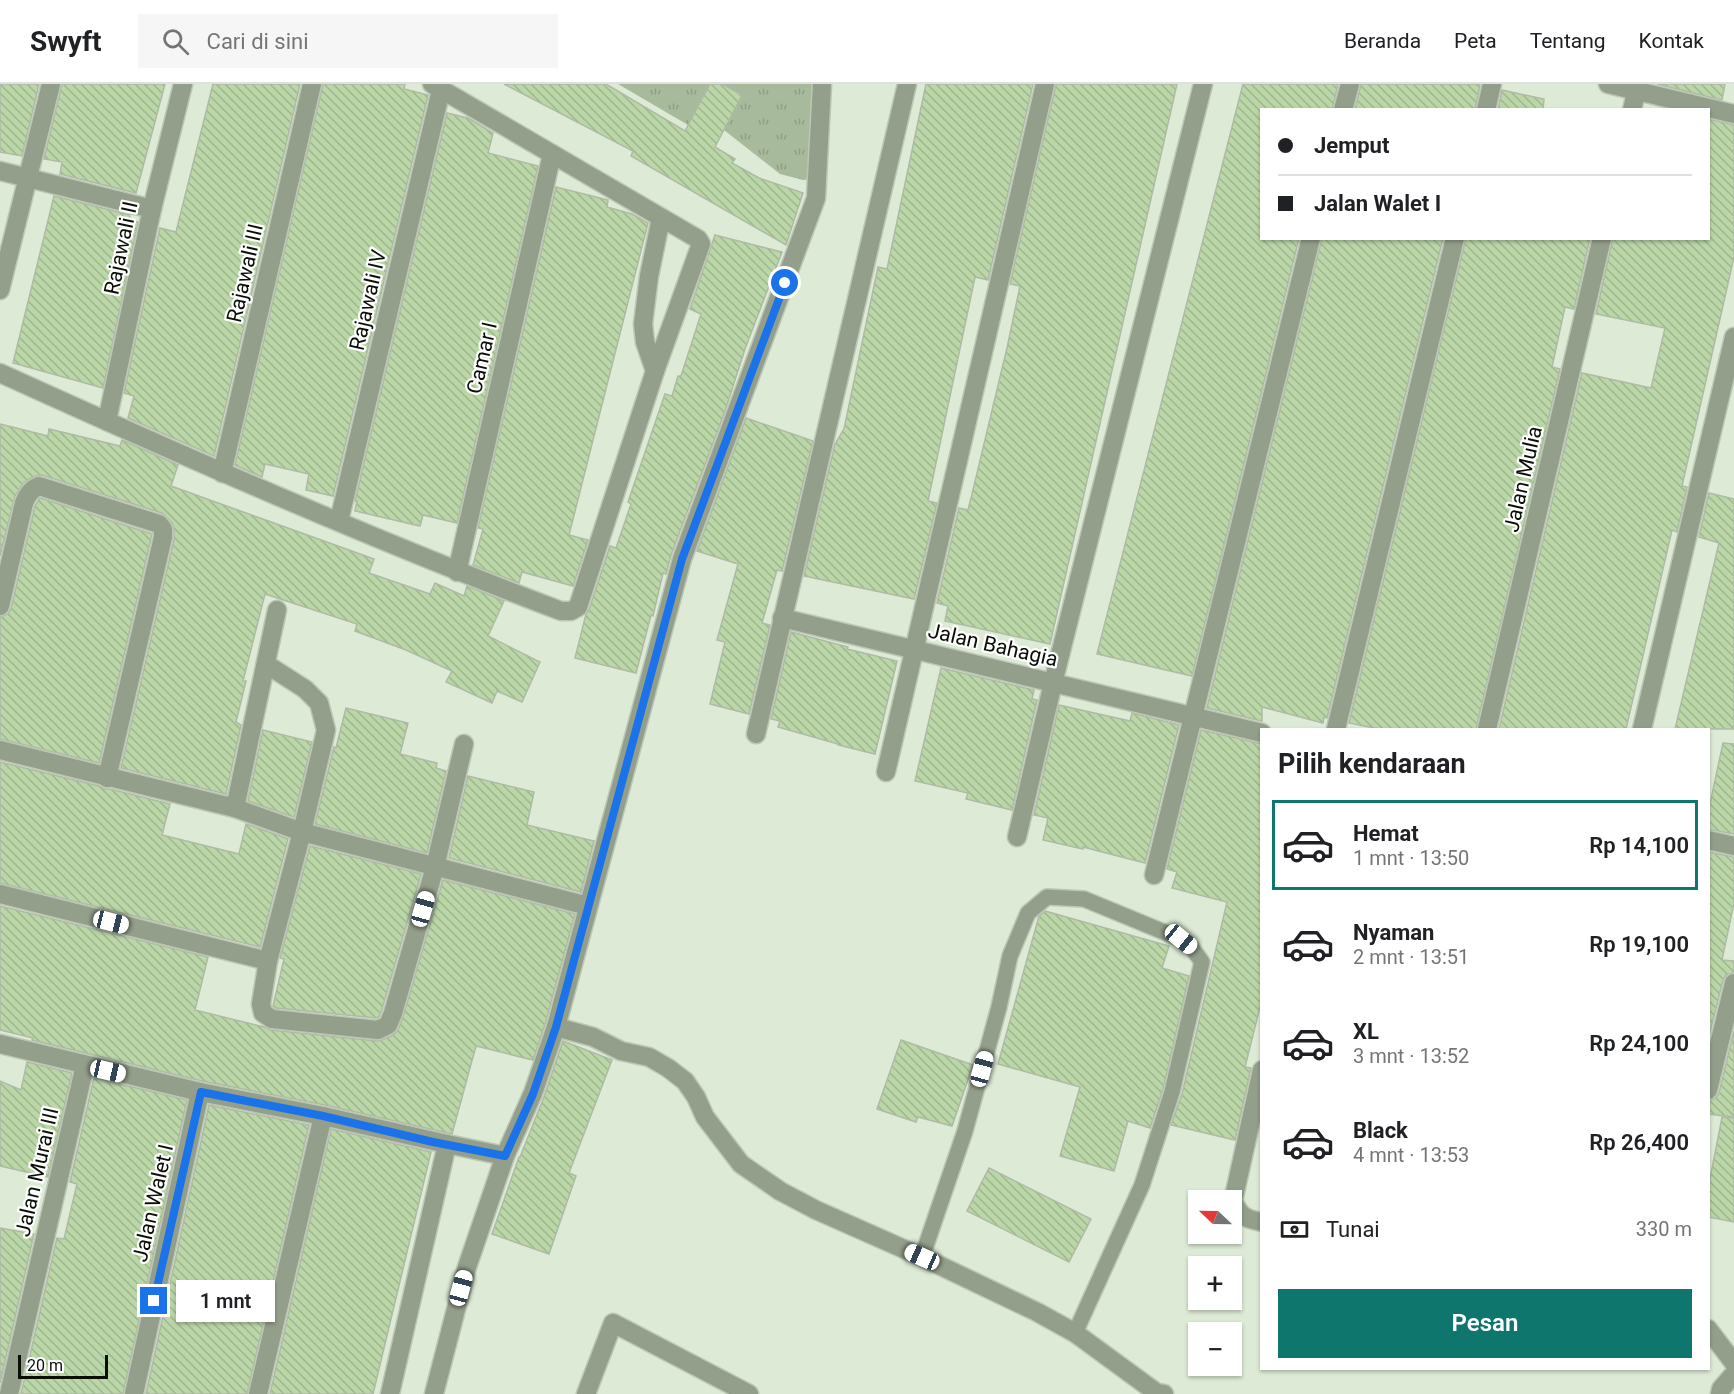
<!DOCTYPE html>
<html lang="id">
<head>
<meta charset="utf-8">
<style>
	body { margin:0; font-family:Roboto,sans-serif; background:#f6f6f6; color:#202124; height:100vh; display:flex; flex-direction:column; font-size:22px; white-space:nowrap }
	* { box-sizing:border-box; margin:0 }
	p { font-size:20px; color:#757577 }
	.icon { flex:none; width:33px; height:33px; fill:none; stroke:currentColor; stroke-width:2; stroke-linecap:round; stroke-linejoin:round }
	.map { position:relative; flex:1; overflow:hidden }
	.details { position:absolute; left:1260px; top:644px; width:450px; height:642px; display:flex; flex-direction:column; background:#fff; border-radius:0px; box-shadow:0 2px 4px #0004 }
	.details>* { flex:none }
	.banner { position:absolute; left:1260px; top:24px; width:450px; height:132px; border-radius:0px; box-shadow:0 2px 4px #0004; display:grid; align-content:center; height:132px; padding:0 18px; background:#fff }
	.needle { width:39px; rotate:292deg }
	.fabs { position:absolute; left:1188px; top:1106px; display:grid; gap:12px }
	.fabs a { display:grid; place-items:center; width:54px; height:54px; border-radius:0px; background:#fff; box-shadow:0 2px 4px #0004; font-size:30px }
	.scale { position:absolute; left:18px; bottom:15px; width:90px; box-sizing:border-box; padding-left:6px; border:3px solid #0a0e07; border-top:0; font-size:16px; line-height:21px; white-space:nowrap; color:#0a0e07; -webkit-text-stroke:4px #fff; paint-order:stroke }
	.end { position:absolute; width:27px; height:27px; margin:-14px; border:8px solid #1a73e8; background:#fff; box-shadow:0 0 0 3px #fff }
	.from { border-radius:50% }
	.bubble { position:absolute; height:42px; border-radius:0px; background:#fff; box-shadow:0 2px 4px #0004; font-size:20px; font-weight:600; line-height:42px; text-align:center }
	.car { position:absolute; width:18px; height:36px; margin:-18px -9px; border-radius:8px; box-shadow:0 0 4px 2px #0007; background:linear-gradient(#fff 24%,#345 0 40%,#fff 0 76%,#345 0 86%,#fff 0) }
	.banner b { display:flex; align-items:center; gap:21px; height:57px; font-size:22px }
	.banner b+b { border-top:2px solid #e0e0e0 }
	.banner i { width:15px; height:15px; background:#202124 }
	ul { padding:0; list-style:none }
	li { display:flex; align-items:center; gap:18px; height:90px; margin:0 12px 9px; padding:0 6px; border:3px solid transparent; border-radius:0px }
	li div { flex:1 }
	li b { display:block; font-size:22px }
	li em { font-style:normal; font-weight:600 }
	li.selected { border-color:#0f766e }
	li>.icon { width:54px; height:54px; stroke-width:1.5 }
	h2 { padding:0 18px; font-size:27px; line-height:72px }
	.pay { display:flex; align-items:center; gap:15px; height:66px; padding:0 18px; font-size:22px }
	.pay p { margin-inline-start:auto }
	.button { display:flex; gap:12px; margin-top:auto; padding:12px 18px }
	.button a { flex:1; height:69px; border-radius:0px; background:#0f766e; color:#fff; font-size:24px; font-weight:600; line-height:69px; text-align:center }
	header { display:flex; align-items:center; gap:36px; box-sizing:border-box; height:84px; padding:0 30px; background:#fff; border-bottom:2px solid #e0e0e0 }
	header strong { font-size:28px }
	nav { display:flex; gap:33px; margin-inline-start:auto; font-size:21px }
	.search { width:420px; height:54px; background:#f6f6f6; display:flex; align-items:center; gap:15px; box-sizing:border-box; padding:0 21px; border-radius:0px; color:#757577; font-size:22px }
	.map>svg:first-child { display:block }
	.grass { fill:url(#grass-tufts) }
	.building { fill:url(#building-back-hatch); stroke:#aebaa6; stroke-width:1.5 }
	.lines { fill:none; stroke-linecap:round; stroke-linejoin:round }
	.service-casing { stroke:#bbc7b4; stroke-width:18 }
	.minor-casing { stroke:#bbc7b4; stroke-width:21 }
	.tertiary-casing { stroke:#bbc7b4; stroke-width:21 }
	.service { stroke:#939e8b; stroke-width:15 }
	.minor { stroke:#939e8b; stroke-width:18 }
	.tertiary { stroke:#939e8b; stroke-width:18 }
	.route { stroke:#1a73e8; stroke-width:8 }
	.labels { text-anchor:middle; dominant-baseline:central; stroke-width:4.5; stroke-linejoin:round; paint-order:stroke }
	.street-label { font-size:21px; fill:#0a0e07; stroke:#fff }
</style>
</head>
<body>
<header>
<strong>Swyft</strong>
<div class="search"><svg class="icon" aria-label="search" viewBox="0 0 24 24"><circle cx="10" cy="10" r="6"/><path d="M15 15l6 6"/></svg>Cari di sini</div>
<nav><a>Beranda</a><a>Peta</a><a>Tentang</a><a>Kontak</a></nav>
</header>
<div class="map">
<svg width="1734" height="1310" viewBox="0 0 1734 1310">
	<defs>
		<pattern id="grass-tufts" width="24" height="20" patternUnits="userSpaceOnUse" patternTransform="scale(1.5)"><rect width="24" height="20" fill="#a8ba9c"/><path d="M3 7l-1-3M5 7V3M7 7l1-3M15 17l-1-3M17 17v-4M19 17l1-3" fill="none" stroke="#8f9f85"/></pattern>
		<pattern id="building-back-hatch" width="6" height="6" patternUnits="userSpaceOnUse" patternTransform="scale(1.5)"><rect width="6" height="6" fill="#bbd7a8"/><path d="M-1 5l2 2M0 0l6 6M5-1l2 2" fill="none" stroke="#9fb78f"/></pattern>
	</defs>
	<rect width="100%" height="100%" fill="#ddead5"/>
	<!-- grass -->
	<g class="grass">
		<path d="M618,0H710L688,41Z"/>
		<path d="M722,0H822L817,94L803,96L780,90L724,46L742,11Z"/>
	</g>
	<!-- building -->
	<g class="building">
		<path d="M0,0H39L22,72L0,68Z"/>
		<path d="M62,0H165L136,109L60,90L62,78L44,75Z"/>
		<path d="M213,0H300L214,372L128,334L134,312L124,309L160,144L176,148Z"/>
		<path d="M323,0H405L404,5L428,11L333,412L306,406L309,390L265,380L262,393L235,381Z"/>
		<path d="M504,0H606L685,47L710,0H722L742,11L715,63L735,75L732,79L759,94L803,109L786,161L631,72L633,67Z"/>
		<path d="M926,0H1033L988,196L975,193L928,417L937,419L914,515L804,492L835,360L844,345L878,183L887,185Z"/>
		<path d="M1056,0H1177L1050,560L945,537L948,522L937,519L959,424L968,426L972,410L1007,264L1020,202L1010,200Z"/>
		<path d="M1243,0H1338L1332,26H1262V154H1299L1192,592L1097,570Z"/>
		<path d="M1361,0H1474L1480,1L1475,26H1355Z"/>
		<path d="M1657,0H1725L1722,16Z"/>
		<path d="M1502,6L1544,15L1543,26H1498Z"/>
		<path d="M447,29L468,34L493,49L488,69L538,82L457,439L423,431L420,442L355,427L357,417H355Z"/>
		<path d="M1708,35L1734,41V173L1682,402L1687,403L1677,448L1672,446L1626,645H1499L1582,289L1651,304L1665,244L1596,230L1613,154H1708Z"/>
		<path d="M556,103L608,116L607,123L632,130L648,139L569,451L588,456L573,502L522,488L519,499L473,481L483,445L478,444Z"/>
		<path d="M54,112L130,131L129,136L138,138L103,304L13,279Z"/>
		<path d="M715,151L782,168L745,265L725,327L671,471L666,490L663,489L653,532L651,531L636,589L575,574L586,530L589,526L610,462L616,464L631,420L628,418L665,310L672,312L678,292H681L701,230L690,225Z"/>
		<path d="M1322,154H1443L1327,634L1324,633L1323,639L1262,623V637L1207,624Z"/>
		<path d="M1466,154H1590L1574,225L1565,223L1552,283L1560,285L1476,645H1379L1349,639Z"/>
		<path d="M746,334L813,357L782,487L777,486L762,539L770,541L749,630L710,620L725,558L717,556L738,480L697,467Z"/>
		<path d="M0,340L48,352L49,345L120,362L122,356L178,381L171,402L374,475L369,489L430,510L435,499L464,512L467,502L504,517L488,552L540,578L522,618L497,607L492,619L446,598L452,587L406,566L355,547L357,540L265,510L243,597H246L236,638L241,641L226,710L121,684L174,456V445L172,439L162,429L42,391L35,392L23,399L15,412L0,472Z"/>
		<path d="M1709,409L1734,415V645H1675L1719,459L1699,453Z"/>
		<path d="M40,414L152,450L99,679L0,655V533L8,530L11,525L35,422Z"/>
		<path d="M791,548L848,563L847,565L897,577L875,670L838,661V660L778,643L780,637L771,635Z"/>
		<path d="M941,584L1034,606L1032,615L1037,616L1012,726L966,715L968,709L915,697Z"/>
		<path d="M1059,621L1130,637L1132,629L1179,641L1145,779L1083,763V765L1043,756L1048,734L1034,731Z"/>
		<path d="M346,624L408,639L400,670L437,679L436,684L446,687L427,769L315,740L334,663L336,664Z"/>
		<path d="M263,646L312,658L294,733L248,717Z"/>
		<path d="M1201,646L1262,660V915L1245,983L1251,984L1235,1056L1171,1041L1182,1010L1227,818L1172,804L1177,788L1167,785Z"/>
		<path d="M1723,659L1734,660V750L1708,745V729Z"/>
		<path d="M0,678L99,702L104,705H110L170,720L162,751L239,770L246,740L288,755L260,863L0,799Z"/>
		<path d="M468,692L534,708L527,741L594,757L581,808L449,774Z"/>
		<path d="M310,762L421,790L382,925L379,933L376,934L276,924L273,922L284,875L280,874Z"/>
		<path d="M1708,768L1734,773V819L1722,876L1734,877V888L1726,891L1723,896L1708,956Z"/>
		<path d="M443,796L575,830L545,940L533,976L476,962L452,1050L325,1021L202,997L32,956L33,954L0,946V822L208,873L195,926L264,943L271,946L377,957L382,956L393,951L398,946L403,933Z"/>
		<path d="M1045,827L1169,862L1162,884L1189,892L1163,1005L1150,1044L1128,1037L1114,1087L1060,1072L1080,1003L998,980L1039,832Z"/>
		<path d="M1734,947V1033L1708,1030V1017L1716,1014L1719,1009Z"/>
		<path d="M901,956L973,981L952,1042L918,1033L916,1038L877,1025Z"/>
		<path d="M563,957L612,976L569,1089L576,1092L549,1170L492,1150L519,1073H520L544,1013Z"/>
		<path d="M27,978L72,989L48,1093L0,1082V997L21,1006Z"/>
		<path d="M94,994L187,1016L123,1310H21L57,1154L64,1155L77,1100L70,1098Z"/>
		<path d="M209,1021L309,1041L247,1310H146Z"/>
		<path d="M1722,1033L1734,1034V1138L1708,1133V1105Z"/>
		<path d="M331,1045L431,1068L373,1310H270Z"/>
		<path d="M989,1084L1091,1135L1069,1178L967,1127Z"/>
		<path d="M0,1144L34,1150L0,1299Z"/>
	</g>
	<g class="lines">
		<!-- service casing -->
		<g class="service-casing">
			<path id="service" d="M922,1173L965,1047L999,923L1010,872L1028,829L1047,813L1084,815L1181,855L1192,864L1202,878L1172,1008L1142,1101L1075,1249"/>
		</g>
		<!-- minor casing -->
		<g class="minor-casing">
			<g id="minor">
				<path d="M1608,0L1734,30"/>
				<path d="M1343,26L1350,0"/>
				<path d="M1486,26L1492,0"/>
				<path d="M1632,26L1638,0"/>
				<path d="M0,87L152,125"/>
				<path d="M0,206L51,0"/>
				<path d="M655,287L645,258L643,240L649,192L661,134"/>
				<path d="M0,289C185,373 371,455 561,527H571L578,523L655,287L701,160L698,155L432,0"/>
				<path d="M107,337L152,125L183,0"/>
				<path d="M222,389L312,0"/>
				<path d="M339,437L441,6"/>
				<path d="M457,488L552,70"/>
				<path d="M0,522L24,419C27,411 31,405 39,402L159,440L163,445V453L107,694"/>
				<path d="M782,534L1262,649"/>
				<path d="M266,580L305,605L319,619L326,646L302,748L268,877L261,920L263,929L272,935L378,946L388,941L393,929L435,783L464,660"/>
				<path d="M1336,645L1455,154"/>
				<path d="M1487,645L1602,154"/>
				<path d="M1642,645L1734,253"/>
				<path d="M756,650L907,0"/>
				<path d="M0,666L235,724L302,748L588,822"/>
				<path d="M886,688L1045,0"/>
				<path d="M235,724L277,526"/>
				<path d="M1017,753L1053,599L1203,0"/>
				<path d="M1708,756L1734,762"/>
				<path d="M1154,791L1311,154"/>
				<path d="M0,810L268,877"/>
				<path d="M556,943L593,953L621,967L649,973L668,984L685,997L696,1013L705,1033L741,1080L780,1107L816,1126L922,1173L1037,1228L1075,1249L1157,1309L1164,1310"/>
				<path d="M0,960L200,1008L323,1032L447,1060L390,1310"/>
				<path d="M1262,986L1233,1117C1240,1132 1245,1135 1262,1138"/>
				<path d="M1708,1006L1734,899"/>
				<path d="M447,1060L505,1072"/>
				<path d="M1708,1245L1734,1279"/>
				<path d="M9,1310L85,981"/>
				<path d="M134,1310L200,1008"/>
				<path d="M258,1310L323,1032"/>
				<path d="M434,1310L467,1183L505,1072L533,1009L556,943L682,475L816,114L822,0"/>
				<path d="M586,1310L613,1239L749,1310"/>
			</g>
		</g>
		<!-- tertiary casing -->
		<g class="tertiary-casing">
			<path id="tertiary" d="M1720,1310L1721,1305L1734,1290"/>
		</g>
		<!-- service -->
		<use href="#service" class="service"/>
		<!-- minor -->
		<use href="#minor" class="minor"/>
		<!-- tertiary -->
		<use href="#tertiary" class="tertiary"/>
	</g>
	<g class="lines">
		<!-- route -->
		<path class="route" d="M154,1217L201,1008L323,1032L433,1058L505,1072L533,1010L556,943L682,475L785,199"/>
	</g>
	<g class="labels">
		<!-- street labels -->
		<g class="street-label">
			<text transform="translate(121 164) rotate(-78)">Rajawali II</text>
			<text transform="translate(245 189) rotate(-77)">Rajawali III</text>
			<text transform="translate(368 216) rotate(-77)">Rajawali IV</text>
			<text transform="translate(482 274) rotate(-77)">Camar I</text>
			<text transform="translate(1523 395) rotate(-77)">Jalan Mulia</text>
			<text transform="translate(993 561) rotate(13)">Jalan Bahagia</text>
			<text transform="translate(37 1088) rotate(-77)">Jalan Murai III</text>
			<text transform="translate(153 1119) rotate(-77)">Jalan Walet I</text>
		</g>
	</g>
</svg>
<div class="fabs">
<a><svg class="needle" viewBox="-14 -14 28 28"><path d="M0-13l5 13h-10z" fill="#e53935"/><path d="M0 13l5-13h-10z" fill="#757577"/></svg></a>
<a>+</a>
<a>−</a>
</div>
<div class="scale">20 m</div>
<i class="end from" style="left:785px;top:199px"></i>
<i class="end" style="left:154px;top:1217px"></i>
<div class="bubble" style="left:176px;top:1196px;width:99px">1 mnt</div>
<i class="car" style="left:423px;top:825px;rotate:16deg"></i>
<i class="car" style="left:111px;top:838px;rotate:104deg"></i>
<i class="car" style="left:1181px;top:855px;rotate:129deg"></i>
<i class="car" style="left:982px;top:985px;rotate:15deg"></i>
<i class="car" style="left:108px;top:987px;rotate:103deg"></i>
<i class="car" style="left:922px;top:1173px;rotate:294deg"></i>
<i class="car" style="left:461px;top:1204px;rotate:15deg"></i>
<div class="banner">
<b><i class="from"></i>Jemput</b>
<b><i></i>Jalan Walet I</b>
</div>
<section class="details">
<h2>Pilih kendaraan</h2>
<ul>
<li class="selected"><svg class="icon" aria-label="car" viewBox="0 0 24 24"><path d="M5 17H2v-5l4-1 3-4h7l3 4 3 1v5h-3M9 17h6M6 11h13"/><circle cx="7" cy="17" r="2"/><circle cx="17" cy="17" r="2"/></svg><div><b>Hemat</b><p>1 mnt · 13:50</p></div><em>Rp 14,100</em></li>
<li><svg class="icon" aria-label="car" viewBox="0 0 24 24"><path d="M5 17H2v-5l4-1 3-4h7l3 4 3 1v5h-3M9 17h6M6 11h13"/><circle cx="7" cy="17" r="2"/><circle cx="17" cy="17" r="2"/></svg><div><b>Nyaman</b><p>2 mnt · 13:51</p></div><em>Rp 19,100</em></li>
<li><svg class="icon" aria-label="car" viewBox="0 0 24 24"><path d="M5 17H2v-5l4-1 3-4h7l3 4 3 1v5h-3M9 17h6M6 11h13"/><circle cx="7" cy="17" r="2"/><circle cx="17" cy="17" r="2"/></svg><div><b>XL</b><p>3 mnt · 13:52</p></div><em>Rp 24,100</em></li>
<li><svg class="icon" aria-label="car" viewBox="0 0 24 24"><path d="M5 17H2v-5l4-1 3-4h7l3 4 3 1v5h-3M9 17h6M6 11h13"/><circle cx="7" cy="17" r="2"/><circle cx="17" cy="17" r="2"/></svg><div><b>Black</b><p>4 mnt · 13:53</p></div><em>Rp 26,400</em></li>
</ul>
<div class="pay"><svg class="icon" aria-label="cash" viewBox="0 0 24 24"><path d="M3 7h18v10H3z"/><circle cx="12" cy="12" r="2"/></svg>Tunai<p>330 m</p></div>
<div class="button"><a>Pesan</a></div>
</section>
</div>
</body>
</html>
